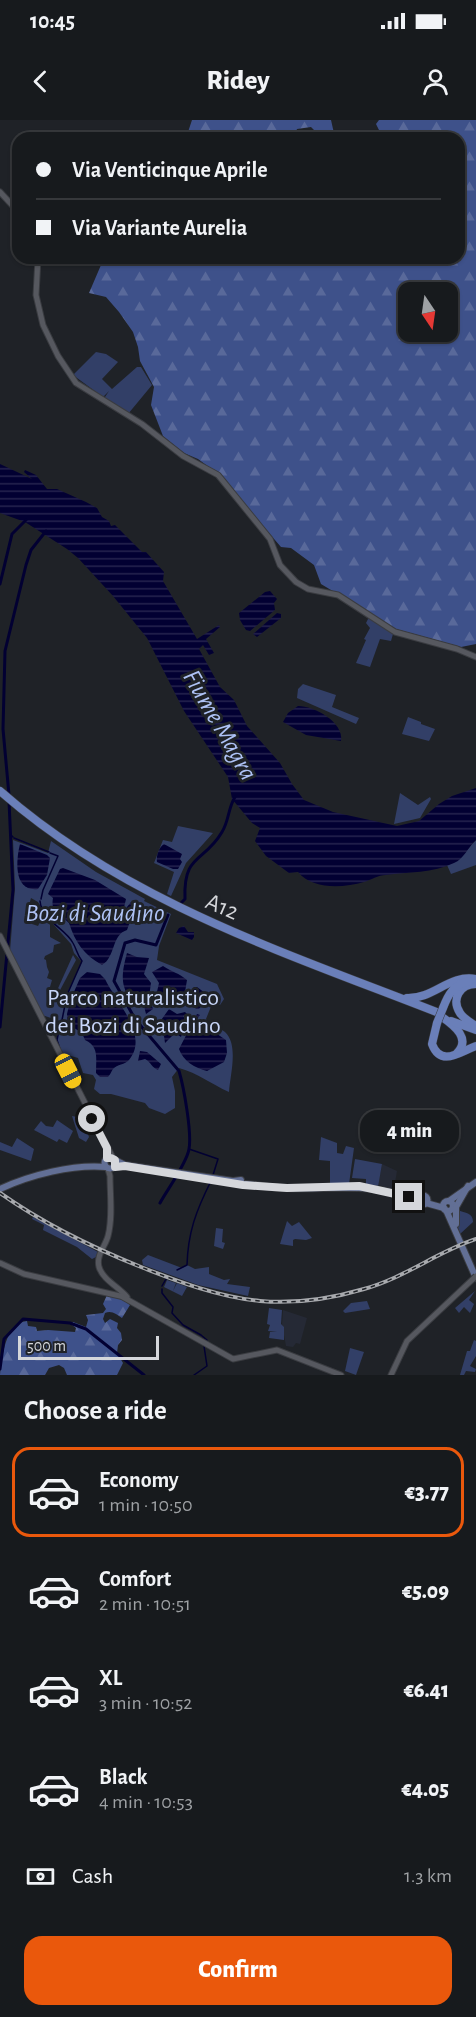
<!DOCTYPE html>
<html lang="en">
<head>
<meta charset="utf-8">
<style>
	body { margin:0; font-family:"Alegreya Sans",sans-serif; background:#24272a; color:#f1f3f6; height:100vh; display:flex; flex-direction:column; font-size:22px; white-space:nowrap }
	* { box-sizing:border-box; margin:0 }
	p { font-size:20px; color:#9ea1a4 }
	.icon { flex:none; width:33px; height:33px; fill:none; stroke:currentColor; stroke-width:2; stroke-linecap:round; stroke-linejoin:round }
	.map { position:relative; height:1255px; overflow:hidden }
	.drawer { display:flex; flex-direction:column; background:#171a1d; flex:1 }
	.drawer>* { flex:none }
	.guide { position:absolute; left:12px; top:12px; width:453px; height:132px; border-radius:18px; box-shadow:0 2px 4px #0004,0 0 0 2px #36383b; display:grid; align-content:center; height:132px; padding:0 24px; background:#171a1d }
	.needle { width:39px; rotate:167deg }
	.tools { position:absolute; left:398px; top:162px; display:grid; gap:12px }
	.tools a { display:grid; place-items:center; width:60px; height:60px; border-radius:12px; background:#171a1d; box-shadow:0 2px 4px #0004,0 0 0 2px #36383b; font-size:30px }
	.scale { position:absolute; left:18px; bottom:15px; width:141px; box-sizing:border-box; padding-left:6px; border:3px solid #d5d7db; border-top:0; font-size:16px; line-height:21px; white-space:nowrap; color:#d5d7db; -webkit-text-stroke:4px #1f2227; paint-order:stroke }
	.end { position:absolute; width:27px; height:27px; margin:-14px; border:8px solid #d5d7db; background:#111; box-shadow:0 0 0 3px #111 }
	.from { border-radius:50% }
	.bubble { position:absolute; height:42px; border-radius:18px; background:#171a1d; box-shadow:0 2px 4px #0004,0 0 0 2px #36383b; font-size:20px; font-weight:800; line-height:42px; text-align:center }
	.car { position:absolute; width:18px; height:36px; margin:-18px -9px; border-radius:8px; box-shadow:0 0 4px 2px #0007; background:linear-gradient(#f5c518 24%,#345 0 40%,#f5c518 0 76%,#345 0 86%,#f5c518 0) }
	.guide b { display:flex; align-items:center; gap:21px; height:57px; font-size:22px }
	.guide b+b { border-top:2px solid #36383b }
	.guide i { width:15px; height:15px; background:#f1f3f6 }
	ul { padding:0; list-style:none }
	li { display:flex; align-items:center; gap:18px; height:90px; margin:0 12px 9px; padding:0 12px; border:3px solid transparent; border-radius:18px }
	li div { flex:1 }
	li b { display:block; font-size:22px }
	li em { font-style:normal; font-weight:800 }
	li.current { border-color:#ea580c }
	li>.icon { width:54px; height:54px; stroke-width:1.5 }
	h2 { padding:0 24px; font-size:27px; line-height:72px }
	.pay { display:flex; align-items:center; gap:15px; height:66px; padding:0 24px; font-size:22px }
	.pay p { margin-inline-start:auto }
	.button { display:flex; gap:12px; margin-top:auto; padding:12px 24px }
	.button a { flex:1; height:69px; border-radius:18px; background:#ea580c; color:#fff; font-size:24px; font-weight:800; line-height:69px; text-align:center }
	.status { display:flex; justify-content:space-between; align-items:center; height:42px; padding:0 30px; background:#171a1d; direction:ltr }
	.status svg { height:16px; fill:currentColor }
	header { display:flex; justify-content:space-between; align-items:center; height:78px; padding:0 24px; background:#171a1d; font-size:27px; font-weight:800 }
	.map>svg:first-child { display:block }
	.built { fill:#252935 }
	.green { fill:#323f67; fill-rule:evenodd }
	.forest { fill:url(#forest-firs); fill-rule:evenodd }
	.water { fill:url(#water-rules) }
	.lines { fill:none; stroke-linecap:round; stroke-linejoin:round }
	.stream { stroke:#020032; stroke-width:1.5 }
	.canal { stroke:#020032; stroke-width:3 }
	.secondary-casing { stroke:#3a3c41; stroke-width:7 }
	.primary-casing { stroke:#3a3c41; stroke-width:8 }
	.highway-casing { stroke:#3a3c41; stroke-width:9 }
	.secondary { stroke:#56585f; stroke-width:5 }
	.primary { stroke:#626f95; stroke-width:6 }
	.highway { stroke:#6a7fb9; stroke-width:8 }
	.rail-casing { stroke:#a7a9ad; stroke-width:4 }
	.rail { stroke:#1f2227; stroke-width:1.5; stroke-dasharray:4.5; stroke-linecap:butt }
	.secondary-bridge-casing { stroke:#3a3c41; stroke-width:7; stroke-linecap:butt }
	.highway-bridge-casing { stroke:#3a3c41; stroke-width:9; stroke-linecap:butt }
	.secondary-bridge { stroke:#56585f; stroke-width:5 }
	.highway-bridge { stroke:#6a7fb9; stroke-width:8 }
	.route { stroke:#d5d7db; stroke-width:8 }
	.labels { text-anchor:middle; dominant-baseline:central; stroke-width:6; stroke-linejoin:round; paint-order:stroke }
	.street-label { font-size:24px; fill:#d5d7db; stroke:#1f2227 }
	.park-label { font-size:24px; fill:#c8d6f9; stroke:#1f2227 }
	.water-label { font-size:26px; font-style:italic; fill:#aec2f5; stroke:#1f2227 }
</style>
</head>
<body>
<div class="status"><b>10:45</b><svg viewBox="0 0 49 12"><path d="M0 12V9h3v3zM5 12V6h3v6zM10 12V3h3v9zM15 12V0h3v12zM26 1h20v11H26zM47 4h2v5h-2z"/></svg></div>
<header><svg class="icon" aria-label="back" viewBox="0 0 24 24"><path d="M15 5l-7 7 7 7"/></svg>Ridey<svg class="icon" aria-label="person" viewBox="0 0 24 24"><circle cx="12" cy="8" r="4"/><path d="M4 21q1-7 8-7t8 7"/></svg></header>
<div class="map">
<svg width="476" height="1255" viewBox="0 0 476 1255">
	<defs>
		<pattern id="forest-firs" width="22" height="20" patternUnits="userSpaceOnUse" patternTransform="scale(1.5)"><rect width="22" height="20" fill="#3e518a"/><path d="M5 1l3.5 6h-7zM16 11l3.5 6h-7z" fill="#59699a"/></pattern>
		<pattern id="water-rules" width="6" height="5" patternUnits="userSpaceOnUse" patternTransform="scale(1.5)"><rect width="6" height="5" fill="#020032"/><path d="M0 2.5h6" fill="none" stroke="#26244f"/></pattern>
	</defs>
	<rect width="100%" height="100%" fill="#1f2227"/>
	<!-- built -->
	<g class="built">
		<path d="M382,1044L397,1051L394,1069L378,1065Z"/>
		<path d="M283,1190L307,1198L300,1224L296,1223L293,1227L286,1226L282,1204Z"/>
	</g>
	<!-- green -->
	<g class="green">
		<path d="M96,232L106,234L118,242L102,259L112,269L137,247H141L152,265L128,294L119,286L117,287L103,280L109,271L103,277L73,255Z"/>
		<path d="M369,497L393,514L391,521L380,519L370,547L356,543L366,520L364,519L370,508L366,503Z"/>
		<path d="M303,564L336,575L332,587L359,598L356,604L297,578L298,569Z"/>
		<path d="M408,597L421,602V604L435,609L429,621L402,614Z"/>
		<path d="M400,673L418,685L430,677L431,679L420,698L394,704Z"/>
		<path d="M178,706L213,713L186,743L171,776L167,774L174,752L154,743L163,720L172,722Z"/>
		<path d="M13,720L48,733L51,721L96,752L145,779L144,781L171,794L159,826L157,840L217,864L224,879L220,885L212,884L206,899C209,906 219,907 225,912C239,925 230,955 229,972C211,964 198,953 179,948L172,957L175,971V988L165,994L149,988L145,983L111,974H100L94,969L96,960L93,955L83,953L78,938L61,933L56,922L60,901L42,895L10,831L15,768ZM31,778L38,782L46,796L71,824L74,833L82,842L64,880L53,875L50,867L52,860L47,858L49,852L47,847L46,840L44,839L45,836L53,832L54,825L61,823L50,817V805L45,799L41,800L38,806L32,804L26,797Z"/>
		<path d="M476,720V745L451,754L447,745C461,740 466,730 476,720Z"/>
		<path d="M73,835L76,840L58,874L55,875Z"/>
		<path d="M82,995L89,1017L86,1022L79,1018L72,996L77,997Z"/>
		<path d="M57,1000L73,1011L67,1023L59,1019L57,1022L34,1010L41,1001L46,1006L53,1007Z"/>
		<path d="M321,1017L337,1023V1033L343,1034L346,1026L354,1028L349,1064H330V1041L319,1040Z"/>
		<path d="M17,1018L34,1029L31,1041L0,1030V1022L12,1027Z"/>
		<path d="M355,1039L382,1044L378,1067L366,1064V1059L352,1058Z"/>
		<path d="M457,1090C466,1093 473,1093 473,1102L460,1114L457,1105Z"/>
		<path d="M33,1097L98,1132L96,1137L92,1139L77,1127L43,1110L44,1105L32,1099Z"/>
		<path d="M287,1101L292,1106L299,1102L312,1118L306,1120L295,1119L293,1120V1126L280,1124Z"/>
		<path d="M216,1108L223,1109L222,1122L225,1123L223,1129L214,1126Z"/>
		<path d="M148,1135L182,1148L187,1145L195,1149L209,1147V1154L224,1160L230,1159L227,1164L250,1167L248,1176L198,1165L143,1145L142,1140Z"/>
		<path d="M167,1160L176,1163L173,1171L177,1163L187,1167L182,1176L164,1167Z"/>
		<path d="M475,1171L469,1180L474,1184L470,1193L464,1187L459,1193L455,1188Z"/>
		<path d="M367,1181L370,1189L345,1193L343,1191L351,1183Z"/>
		<path d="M269,1188L282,1190L281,1204L284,1207V1220L269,1218L270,1212H277L268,1211L270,1205L267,1204Z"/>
		<path d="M474,1220L476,1221V1236L470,1246L476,1249L475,1252L466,1251L464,1255H460L467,1231H470Z"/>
		<path d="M350,1228L364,1232L356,1255L345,1251Z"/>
	</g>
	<!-- forest -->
	<g class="forest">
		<path d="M192,0H331L335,18H314L315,11L311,7L297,9L295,14L296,18H186Z"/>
		<path d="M379,0H476V524L461,527L396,509L321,464L314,445L291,428L281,427L217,353L198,339L184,333L163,316L151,285L154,267L140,241L138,227L133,212L119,192L106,177L89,173L104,138H459V18H383L376,4ZM408,172H447V212H408Z"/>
		<path d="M107,1175L123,1180L130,1185L122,1198C117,1195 112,1190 105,1193L103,1199L105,1203L110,1199L118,1203L117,1208L121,1213L122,1220L118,1225L117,1233L123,1243L117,1255H67L64,1248L59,1245L49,1248L45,1255H0C2,1237 5,1203 27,1201L28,1206L36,1207L37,1211L48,1210L75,1212L76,1208L71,1204L73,1202L86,1207L88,1200L86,1195L103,1193L106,1189L103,1184Z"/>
	</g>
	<!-- water -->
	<g class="water">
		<path d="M0,344L32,359L24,352L25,350L36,355L47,369H57L86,382L97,388L102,397L109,401L111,406L115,405L142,432H146L164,452L163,461L197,519L219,505L220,507L206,519L214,533L209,535L203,525L199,529L220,567L234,580L247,606L280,643L292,664L304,680L333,692L397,706L419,701L439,684L452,676L476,668V720C468,727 464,739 454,743C433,753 408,752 386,755C378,755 371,760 364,762C343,768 313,770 298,752L289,753L266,736L255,721L260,708L252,703L232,679L228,657L184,591L147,518L113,476L78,438L67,429L25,402L0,393Z"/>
		<path d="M270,471L277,479L274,483L275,490L250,511L246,510L240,500L239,493L265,472Z"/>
		<path d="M277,493L281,494V498L257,517L253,514Z"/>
		<path d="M298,586C314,586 344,602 341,621L306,615L283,602L288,593Z"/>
		<path d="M20,724L47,735L50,738L47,755L38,769C13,772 16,740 20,724Z"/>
		<path d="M164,724L182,734L180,739L182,742L178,749H173L157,742C156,736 159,727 164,724Z"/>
		<path d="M63,748L95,760L126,779L123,792L131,782L136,785L127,810C111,815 116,837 102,845C84,835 75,822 69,803C61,794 50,794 53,778L48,774L60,749Z"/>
		<path d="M184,806L188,812H194V817L192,820L176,813L179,808Z"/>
		<path d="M127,833L137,837L149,838L144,854L151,863L149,877L153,889L146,894L143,882H133C119,867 122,851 127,833Z"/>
		<path d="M163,846C172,852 179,853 187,860L185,872L180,877V885L170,887L156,876L159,863L152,852Z"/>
		<path d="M87,852L100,854L105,859C115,881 150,915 129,940C125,945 117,944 113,949C111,952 110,955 108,957H100L96,953C96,938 99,926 85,920L82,913L68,904L67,894L70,881L80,858Z"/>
		<path d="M194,867H197L205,873V882L199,889H196L192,885L186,882Z"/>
		<path d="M169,889L177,894L185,892L189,896L188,898L186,895L183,896L188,901L183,912L179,911L182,914L181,917L175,913L165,923L163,909L159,903Z"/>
		<path d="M197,894L200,895L197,899L198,903L213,914H217L226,920L227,933L224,942L207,951C195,948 183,941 179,929Z"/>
		<path d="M140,931L147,932L161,944L158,950C152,948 151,942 145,939L138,941Z"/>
	</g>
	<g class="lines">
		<!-- stream -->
		<g class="stream">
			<path d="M11,715L13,717"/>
			<path d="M14,718L49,732"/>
			<path d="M41,779L43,770L58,736L50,733"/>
			<path d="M40,781C42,801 65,808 73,823C77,830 77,835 82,841L67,875L62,900"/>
			<path d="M60,929L57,920L61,901"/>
			<path d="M189,1029L218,1039L213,1055"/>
			<path d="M177,1150L187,1145C188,1112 196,1091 211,1061"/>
			<path d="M162,1166L166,1159"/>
			<path d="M162,1169V1173L173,1187L172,1193L183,1205L201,1215L207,1220"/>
			<path d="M194,1255L207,1246L204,1226"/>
		</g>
		<!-- canal -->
		<g class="canal">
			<path d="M0,464L12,414L26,400"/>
			<path d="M9,675L3,609L5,531L26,445L31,430L46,411"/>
			<path d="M181,783L185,779C183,733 204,743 222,712C229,701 228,688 235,677"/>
			<path d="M0,907L13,770L9,681"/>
			<path d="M160,1083C167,1070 187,1043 189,1029C192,1013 184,968 179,951L135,899L114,861L125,823L135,820L156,825L168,795"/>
			<path d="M0,1249L4,1219L23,1199L70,1203L86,1209L144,1255"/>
		</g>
		<!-- secondary casing -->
		<g class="secondary-casing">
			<g id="secondary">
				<path d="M0,72L13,86L18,94"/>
				<path d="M38,138L36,175L43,205L58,236L76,263L142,304L183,336L218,355L270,419L280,445L296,462L308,469L338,475L395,512L457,529L476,537"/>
				<path d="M0,816L113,1038"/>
				<path d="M108,1049L110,1056C110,1075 113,1097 108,1116C105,1127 96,1135 99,1147C103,1160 119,1167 127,1177"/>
				<path d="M0,1143L24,1154L120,1176"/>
				<path d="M121,1176L233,1239L277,1230L341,1255"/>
				<path d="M391,1255L407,1221L473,1159"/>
			</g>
		</g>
		<!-- primary casing -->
		<g class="primary-casing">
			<g id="primary">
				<circle cx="110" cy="1043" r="5.5"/>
				<path d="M115,1040L125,1045L233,1061L241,1060"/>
				<path d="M245,1064C259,1065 272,1068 286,1068C335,1070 371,1061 419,1081"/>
				<path d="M0,1069C30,1055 73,1044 106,1047"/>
				<circle cx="423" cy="1080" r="4.5"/>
				<path d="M449,1081L476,1062"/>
				<circle cx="448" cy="1086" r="5"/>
				<path d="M426,1083L444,1088"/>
				<path d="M446,1090L476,1158"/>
				<path d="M456,1104V1087L468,1066"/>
			</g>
		</g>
		<!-- highway casing -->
		<g class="highway-casing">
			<g id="highway">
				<path d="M0,671C126,782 286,833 439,893"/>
				<path d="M476,864C460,864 451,879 460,893C464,899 470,902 476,906"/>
				<path d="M407,878C434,879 449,854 476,859"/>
				<path d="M443,888C448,875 453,865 469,861"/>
				<path d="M442,897C455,906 471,919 457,933"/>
				<path d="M451,901L476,910"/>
				<path d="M437,903L432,924C441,948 461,931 476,926"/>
			</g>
		</g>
		<!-- secondary -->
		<use href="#secondary" class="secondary"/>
		<!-- primary -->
		<use href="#primary" class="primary"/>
		<!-- highway -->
		<use href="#highway" class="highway"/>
		<!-- rail casing -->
		<g class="rail-casing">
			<path id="rail" d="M0,1073C44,1104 91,1127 141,1147C179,1162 219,1177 260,1181C295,1184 330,1179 364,1169C404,1158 437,1132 476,1119"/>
		</g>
		<!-- rail -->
		<use href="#rail" class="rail"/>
		<!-- secondary-bridge casing -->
		<g class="secondary-bridge-casing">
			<path id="secondary-bridge" d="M473,1159L476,1156"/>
		</g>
		<!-- highway-bridge casing -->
		<g class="highway-bridge-casing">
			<path id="highway-bridge" d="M437,903L443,888"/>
		</g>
		<!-- secondary-bridge -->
		<use href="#secondary-bridge" class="secondary-bridge"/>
		<!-- highway-bridge -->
		<use href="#highway-bridge" class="highway-bridge"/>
	</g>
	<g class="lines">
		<!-- route -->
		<path class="route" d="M92,999L107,1028V1038H111L115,1040V1047L125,1046L243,1065L287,1068L359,1066L409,1077"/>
	</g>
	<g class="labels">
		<!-- street labels -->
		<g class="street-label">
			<text transform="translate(222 787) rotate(23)">A12</text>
		</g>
		<!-- park labels -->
		<g class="park-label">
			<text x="133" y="878">Parco naturalistico<tspan x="133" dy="28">dei Bozi di Saudino</tspan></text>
		</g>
		<!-- water labels -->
		<g class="water-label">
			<text transform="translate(220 605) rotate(60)">Fiume Magra</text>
			<text x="95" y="793">Bozi di Saudino</text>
		</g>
	</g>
</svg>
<div class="tools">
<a><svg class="needle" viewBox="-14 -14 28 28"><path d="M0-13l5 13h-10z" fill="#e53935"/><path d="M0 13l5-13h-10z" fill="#9ea1a4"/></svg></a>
</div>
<div class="scale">500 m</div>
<i class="end from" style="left:92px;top:999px"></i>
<i class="end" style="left:409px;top:1077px"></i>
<div class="bubble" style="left:360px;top:990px;width:99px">4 min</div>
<i class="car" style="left:68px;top:951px;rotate:153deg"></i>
<div class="guide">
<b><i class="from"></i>Via Venticinque Aprile</b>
<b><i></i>Via Variante Aurelia</b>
</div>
</div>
<section class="drawer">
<h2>Choose a ride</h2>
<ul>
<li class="current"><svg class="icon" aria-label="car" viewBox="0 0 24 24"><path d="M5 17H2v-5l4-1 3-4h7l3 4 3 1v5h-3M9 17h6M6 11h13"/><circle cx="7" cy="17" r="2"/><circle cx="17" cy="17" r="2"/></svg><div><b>Economy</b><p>1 min · 10:50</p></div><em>€3.77</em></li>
<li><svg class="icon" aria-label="car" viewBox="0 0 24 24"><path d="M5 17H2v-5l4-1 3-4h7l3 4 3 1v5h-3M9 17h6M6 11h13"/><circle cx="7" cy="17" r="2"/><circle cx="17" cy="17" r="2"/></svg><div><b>Comfort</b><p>2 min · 10:51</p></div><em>€5.09</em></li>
<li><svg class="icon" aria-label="car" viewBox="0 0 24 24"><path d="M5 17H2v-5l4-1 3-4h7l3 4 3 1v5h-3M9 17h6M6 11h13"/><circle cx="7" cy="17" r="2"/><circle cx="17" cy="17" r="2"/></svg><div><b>XL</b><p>3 min · 10:52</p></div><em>€6.41</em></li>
<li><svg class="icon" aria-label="car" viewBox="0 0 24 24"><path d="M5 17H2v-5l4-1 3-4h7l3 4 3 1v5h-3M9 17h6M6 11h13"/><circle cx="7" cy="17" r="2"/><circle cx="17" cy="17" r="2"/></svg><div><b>Black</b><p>4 min · 10:53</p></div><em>€4.05</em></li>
</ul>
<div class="pay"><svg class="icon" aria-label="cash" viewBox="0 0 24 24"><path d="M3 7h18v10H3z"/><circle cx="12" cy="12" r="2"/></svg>Cash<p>1.3 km</p></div>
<div class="button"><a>Confirm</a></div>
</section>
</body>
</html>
